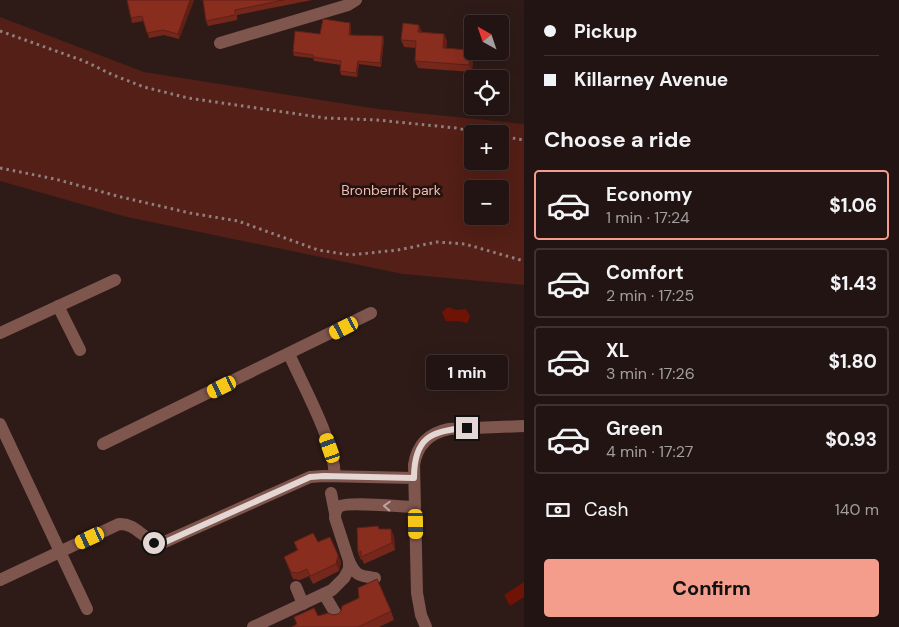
<!DOCTYPE html>
<html lang="en">
<head>
<meta charset="utf-8">
<style>
	body { margin:0; font-family:"DM Sans",sans-serif; background:#2a1d1b; color:#f1f3f6; height:100vh; display:flex; flex-direction:column; font-size:19px; white-space:nowrap }
	* { box-sizing:border-box; margin:0 }
	p { font-size:16px; color:#a29e9f }
	.icon { flex:none; width:28px; height:28px; fill:none; stroke:currentColor; stroke-width:2; stroke-linecap:round; stroke-linejoin:round }
	.map { position:relative; flex:1; overflow:hidden }
	.panel { display:flex; flex-direction:column; background:#221412; width:375px }
	.panel>* { flex:none }
	.guide { display:grid; align-content:center; height:110px; padding:0 20px; background:#221412 }
	.needle { width:32px; rotate:320deg }
	.controls { position:absolute; left:464px; top:15px; display:grid; gap:10px }
	.controls a { display:grid; place-items:center; width:45px; height:45px; border-radius:5px; background:#221412; box-shadow:0 5px 20px #0002,0 0 0 1px #3f3332; font-size:25px }
	.end { position:absolute; width:22px; height:22px; margin:-11px; border:6px solid #e3d6d3; background:#111; box-shadow:0 0 0 2px #111 }
	.from { border-radius:50% }
	.bubble { position:absolute; height:35px; border-radius:5px; background:#221412; box-shadow:0 5px 20px #0002,0 0 0 1px #3f3332; font-size:16px; font-weight:700; line-height:35px; text-align:center }
	.car { position:absolute; width:15px; height:30px; margin:-15px -8px; border-radius:6px; box-shadow:0 0 4px 1px #0007; background:linear-gradient(#f5c518 24%,#345 0 40%,#f5c518 0 76%,#345 0 86%,#f5c518 0) }
	.guide b { display:flex; align-items:center; gap:18px; height:48px; font-size:19px }
	.guide b+b { border-top:1px solid #3f3332 }
	.guide i { width:12px; height:12px; background:#f1f3f6 }
	ul { padding:0; list-style:none }
	li { display:flex; align-items:center; gap:15px; height:70px; margin:0 10px 8px; padding:0 10px; border:2px solid #3f3332; border-radius:5px }
	li div { flex:1 }
	li b { display:block; font-size:19px }
	li em { font-style:normal; font-weight:700 }
	li.on { border-color:#f49d8c }
	li>.icon { width:45px; height:45px; stroke-width:1.5 }
	h2 { padding:0 20px; font-size:22px; line-height:60px }
	.pay { display:flex; align-items:center; gap:12px; height:55px; padding:0 20px; font-size:19px }
	.pay p { margin-inline-start:auto }
	.primary-button { display:flex; gap:10px; margin-top:auto; padding:10px 20px }
	.primary-button a { flex:1; height:58px; border-radius:5px; background:#f49d8c; color:#111; font-size:20px; font-weight:700; line-height:58px; text-align:center }
	main { display:flex; flex:1; min-height:0 }
	.map>svg:first-child { display:block }
	.green { fill:#531f16; fill-rule:evenodd }
	.water { fill:#6f1306 }
	.lines { fill:none; stroke-linecap:round; stroke-linejoin:round }
	.path { stroke:#90807d; stroke-width:3; stroke-dasharray:2.5 4; stroke-linecap:butt }
	.minor { stroke:#7f564e; stroke-width:12 }
	.wall { fill:#76271b }
	.shaded-wall { fill:#602016 }
	.building { fill:#892d1f; stroke:#602016 }
	.oneway { stroke:#bba39e }
	.route { stroke:#e3d6d3; stroke-width:6 }
	.labels { text-anchor:middle; dominant-baseline:central; stroke-width:5; stroke-linejoin:round; paint-order:stroke }
	.park-label { font-size:14px; fill:#f1bcb1; stroke:#24120f }
</style>
</head>
<body>
<main>
<div class="map">
<svg width="524" height="627" viewBox="0 0 524 627">
	<rect width="100%" height="100%" fill="#2e1b18"/>
	<!-- green -->
	<path class="green" d="M0,17L144,72L378,109L524,124V285L403,274L127,217L0,181ZM472,134H500V161H472ZM472,189H500V216H472Z"/>
	<!-- water -->
	<g class="water">
		<path d="M448,307L456,310L466,309L470,316L468,322L465,323C458,320 453,322 446,321L442,313L444,310Z"/>
		<path d="M524,582V597L510,606L504,595Z"/>
	</g>
	<g class="lines">
		<!-- path -->
		<g class="path">
			<path d="M0,31L84,61L113,75L144,87L188,98L325,118L377,120L456,128L487,134"/>
			<path d="M500,136L524,140"/>
			<path d="M0,168L55,179L121,197L190,213L238,221L318,250L350,255L398,250L437,242L465,244L524,261"/>
		</g>
		<!-- minor -->
		<g class="minor">
			<path d="M220,43L348,5L356,0"/>
			<path d="M58,306L80,350"/>
			<path d="M0,333L115,280"/>
			<path d="M289,354C305,390 333,438 335,476"/>
			<path d="M0,424L87,609"/>
			<path d="M103,444L371,313"/>
			<path d="M331,493L335,513"/>
			<path d="M349,561C356,576 359,576 375,578"/>
			<path d="M0,580L119,524C136,523 143,540 160,544L310,477L324,476L414,478"/>
			<path d="M296,587L303,604"/>
			<path d="M324,594L337,616"/>
			<path d="M253,627L332,590L344,578L349,569V561L335,518C335,515 335,510 339,507C346,501 402,507 415,507"/>
			<path d="M426,627L421,615L417,593L414,465C417,445 429,433 449,429L524,426"/>
		</g>
	</g>
	<!-- wall -->
	<g class="wall">
		<path d="M194,0L179,39L164,35L149,38L144,21L132,23L131,18Z"/>
		<path d="M203,0H312L237,15V20L208,26L206,21Z"/>
		<path d="M351,26V35L384,39L381,67L359,64L357,77L341,75L340,71L341,65L314,61L313,58L294,56L293,52L320,34Z"/>
		<path d="M422,32L444,34L447,41L446,48L473,57L472,72L418,68L415,61L416,48L404,47L401,40Z"/>
		<path d="M378,526L379,529L394,536L395,550L364,564L362,559L361,560L358,553Z"/>
		<path d="M294,542H318L338,555L341,562L339,571L313,584L309,576L300,580L293,579L284,557L297,550Z"/>
		<path d="M391,611L394,620L379,627H292L297,624L294,617L333,615Z"/>
	</g>
	<!-- shaded-wall -->
	<g class="shaded-wall">
		<path d="M190,0H194L179,39L178,34Z"/>
		<path d="M350,23L351,26V38L349,35Z"/>
		<path d="M419,25L422,32L421,39L418,32Z"/>
		<path d="M444,34L447,41L446,55L443,48Z"/>
		<path d="M383,36L384,39L381,67L380,63Z"/>
		<path d="M470,50L473,57L472,72L469,65Z"/>
		<path d="M358,61L359,64L357,77L356,73Z"/>
		<path d="M391,529L394,536L395,550L392,543Z"/>
		<path d="M338,555L341,562L339,571L336,564Z"/>
	</g>
	<!-- building -->
	<g class="building">
		<path d="M127,0H190L178,34L163,30L147,33L142,16L131,18Z"/>
		<path d="M203,0H284L235,10V15L206,21Z"/>
		<path d="M323,19L350,23L349,35L383,36L380,63L358,61L356,73L340,71L341,61L313,57V55L293,52L295,31L320,34Z"/>
		<path d="M403,23L419,25L418,32L444,34L443,48L470,50L469,65L415,61L416,41L401,40Z"/>
		<path d="M378,526L379,529H391L392,543L361,557V551L358,553L357,528Z"/>
		<path d="M313,533L318,542L330,537L338,555L336,564L310,576L307,569L298,573L291,572L284,557L298,550L294,542Z"/>
		<path d="M377,579L391,611L358,627H292L297,624L294,617L314,608L318,616L328,613L333,615L338,614L341,611L342,606L359,598L358,588Z"/>
	</g>
	<!-- one-way arrows -->
	<defs><path id="oneway-chevron" d="M-2-3.5L2.5 0L-2 3.5" fill="none" stroke-width="1.6" stroke-linecap="round" stroke-linejoin="round" transform="scale(1.25)"/></defs>
	<use class="oneway" href="#oneway-chevron" transform="translate(387 506) rotate(-177)"/>
	<g class="lines">
		<!-- route -->
		<path class="route" d="M154,543H163L310,477L324,476L414,478C414,438 431,430 467,428"/>
	</g>
	<g class="labels">
		<!-- park labels -->
		<g class="park-label">
			<text x="391" y="190">Bronberrik park</text>
		</g>
	</g>
</svg>
<div class="controls">
<a><svg class="needle" viewBox="-14 -14 28 28"><path d="M0-13l5 13h-10z" fill="#e53935"/><path d="M0 13l5-13h-10z" fill="#a29e9f"/></svg></a>
<a><svg class="icon" aria-label="locate" viewBox="0 0 24 24"><circle cx="12" cy="12" r="6"/><path d="M12 2v4M12 18v4M2 12h4M18 12h4"/></svg></a>
<a>+</a>
<a>−</a>
</div>
<i class="end from" style="left:154px;top:543px"></i>
<i class="end" style="left:467px;top:428px"></i>
<div class="bubble" style="left:426px;top:355px;width:82px">1 min</div>
<i class="car" style="left:344px;top:328px;rotate:243deg"></i>
<i class="car" style="left:222px;top:387px;rotate:244deg"></i>
<i class="car" style="left:330px;top:448px;rotate:341deg"></i>
<i class="car" style="left:416px;top:524px;rotate:179deg"></i>
<i class="car" style="left:90px;top:538px;rotate:245deg"></i>
</div>
<section class="panel">
<div class="guide">
<b><i class="from"></i>Pickup</b>
<b><i></i>Killarney Avenue</b>
</div>
<h2>Choose a ride</h2>
<ul>
<li class="on"><svg class="icon" aria-label="car" viewBox="0 0 24 24"><path d="M5 17H2v-5l4-1 3-4h7l3 4 3 1v5h-3M9 17h6M6 11h13"/><circle cx="7" cy="17" r="2"/><circle cx="17" cy="17" r="2"/></svg><div><b>Economy</b><p>1 min · 17:24</p></div><em>$1.06</em></li>
<li><svg class="icon" aria-label="car" viewBox="0 0 24 24"><path d="M5 17H2v-5l4-1 3-4h7l3 4 3 1v5h-3M9 17h6M6 11h13"/><circle cx="7" cy="17" r="2"/><circle cx="17" cy="17" r="2"/></svg><div><b>Comfort</b><p>2 min · 17:25</p></div><em>$1.43</em></li>
<li><svg class="icon" aria-label="car" viewBox="0 0 24 24"><path d="M5 17H2v-5l4-1 3-4h7l3 4 3 1v5h-3M9 17h6M6 11h13"/><circle cx="7" cy="17" r="2"/><circle cx="17" cy="17" r="2"/></svg><div><b>XL</b><p>3 min · 17:26</p></div><em>$1.80</em></li>
<li><svg class="icon" aria-label="car" viewBox="0 0 24 24"><path d="M5 17H2v-5l4-1 3-4h7l3 4 3 1v5h-3M9 17h6M6 11h13"/><circle cx="7" cy="17" r="2"/><circle cx="17" cy="17" r="2"/></svg><div><b>Green</b><p>4 min · 17:27</p></div><em>$0.93</em></li>
</ul>
<div class="pay"><svg class="icon" aria-label="cash" viewBox="0 0 24 24"><path d="M3 7h18v10H3z"/><circle cx="12" cy="12" r="2"/></svg>Cash<p>140 m</p></div>
<div class="primary-button"><a>Confirm</a></div>
</section>
</main>
</body>
</html>
